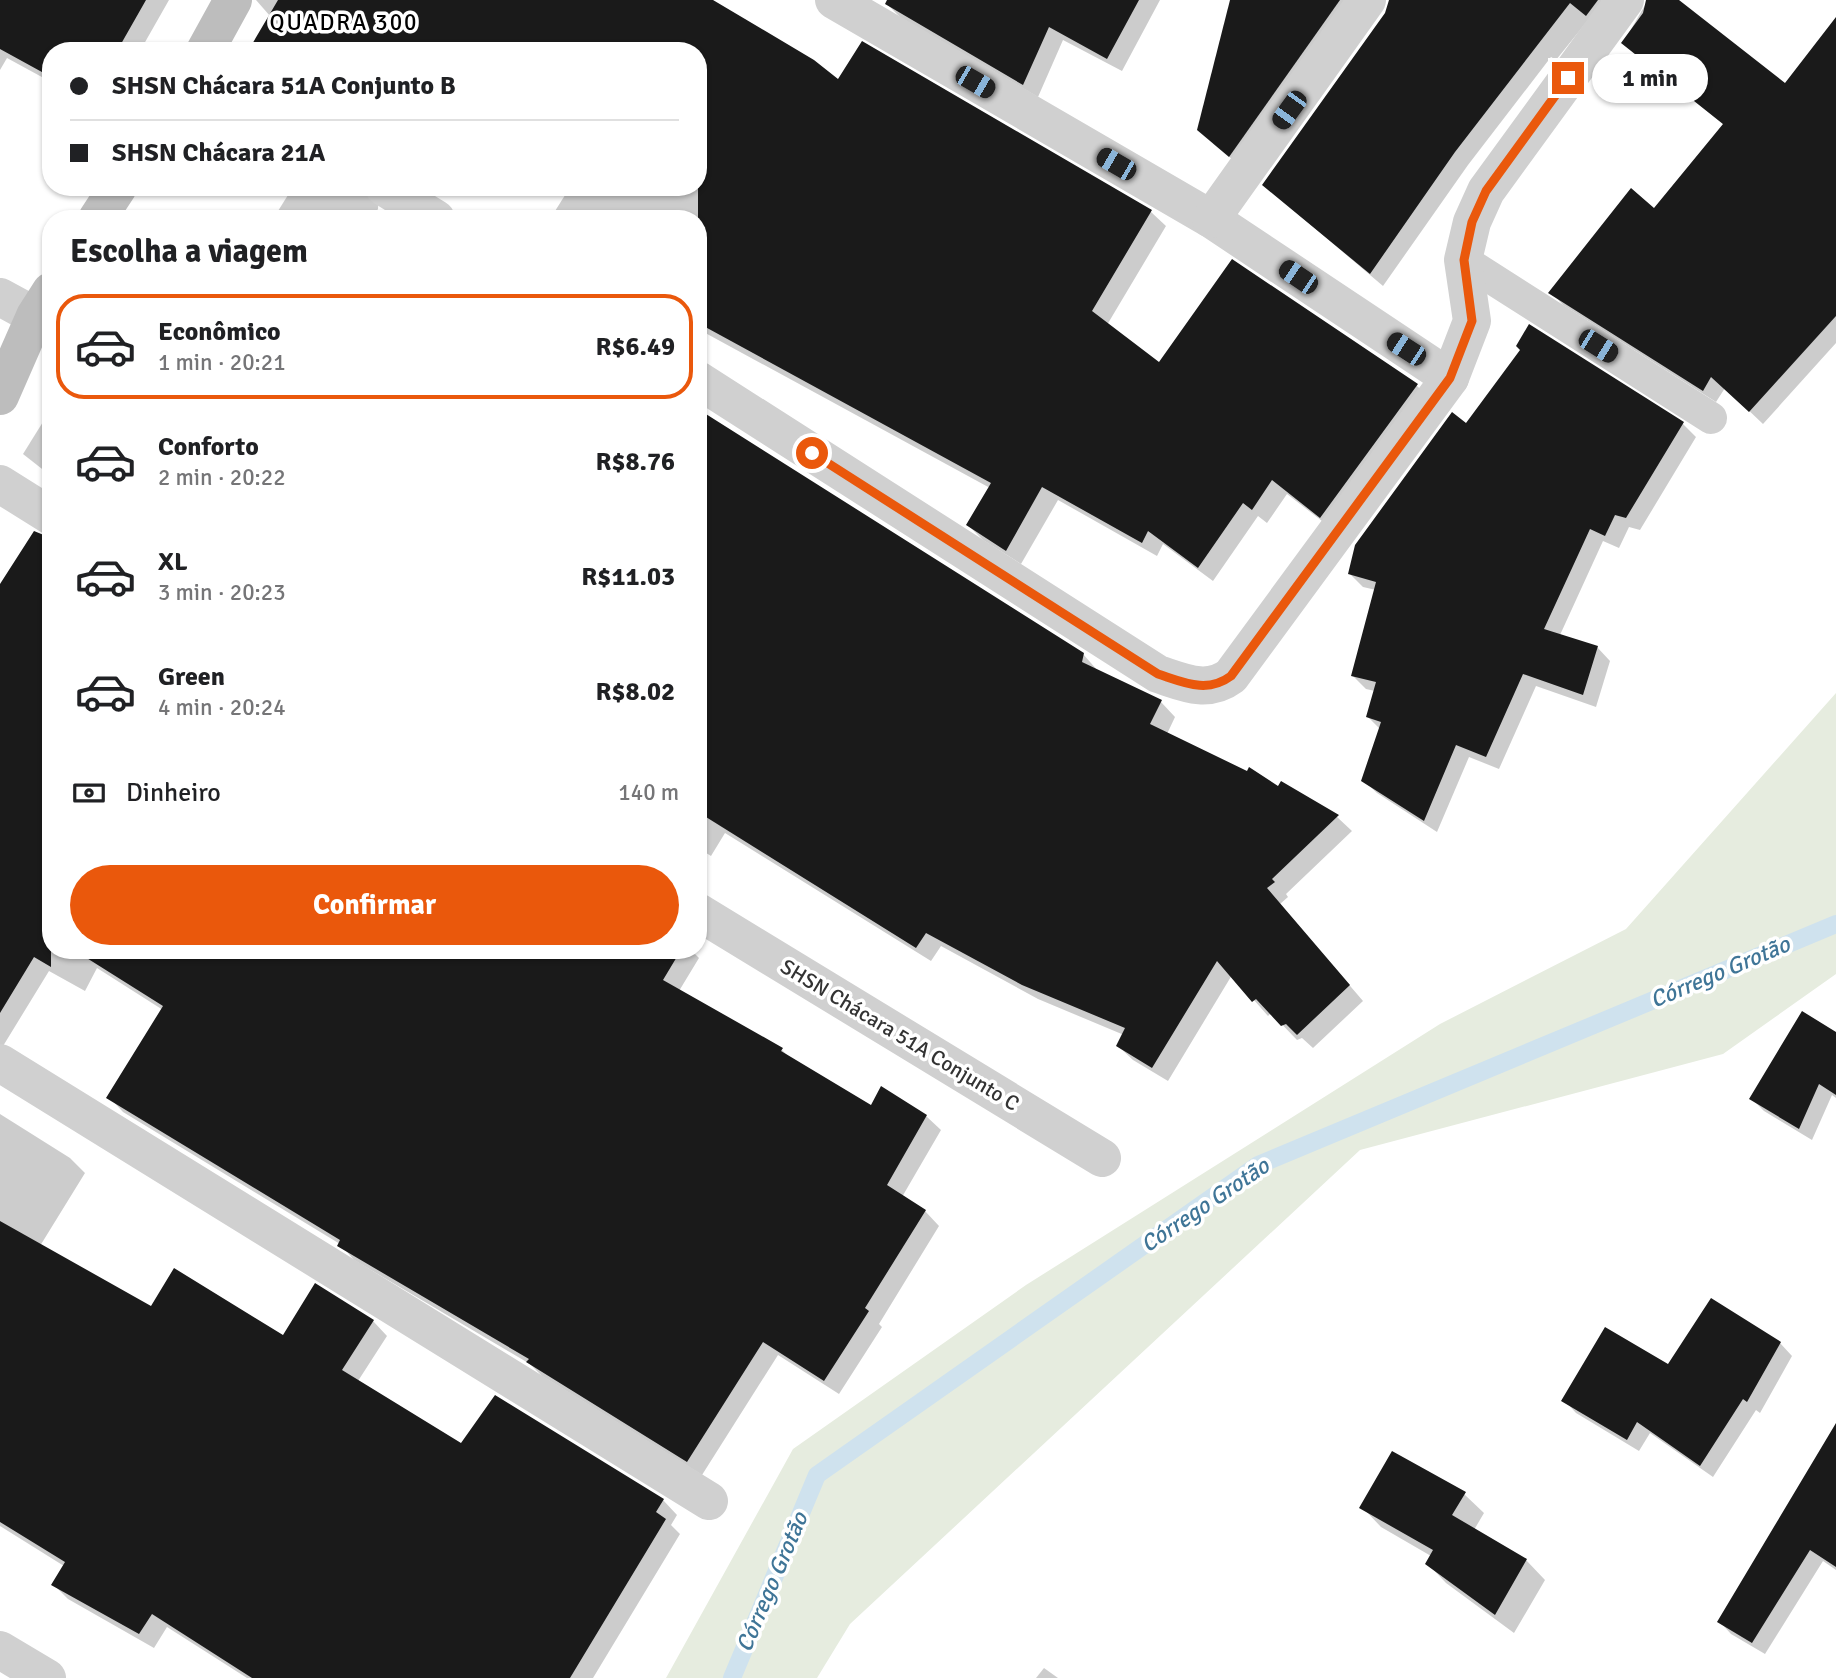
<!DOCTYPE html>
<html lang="pt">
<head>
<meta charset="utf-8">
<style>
	body { margin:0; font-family:Signika,sans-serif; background:#f6f6f6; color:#202124; height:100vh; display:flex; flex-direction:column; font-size:26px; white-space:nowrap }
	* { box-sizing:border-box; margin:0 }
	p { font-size:23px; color:#757577 }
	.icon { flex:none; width:38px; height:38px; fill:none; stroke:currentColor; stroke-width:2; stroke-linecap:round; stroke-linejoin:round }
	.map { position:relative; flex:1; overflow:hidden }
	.side { position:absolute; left:42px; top:210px; width:665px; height:749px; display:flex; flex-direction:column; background:#fff; border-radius:28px; box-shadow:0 2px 5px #0004 }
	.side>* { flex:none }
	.top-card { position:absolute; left:42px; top:42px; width:665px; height:154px; border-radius:28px; box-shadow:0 2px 5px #0004; display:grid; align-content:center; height:154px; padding:0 28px; background:#fff }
	.end { position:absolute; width:32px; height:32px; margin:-16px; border:9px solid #ea580c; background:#fff; box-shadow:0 0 0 4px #fff }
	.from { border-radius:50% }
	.bubble { position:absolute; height:49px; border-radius:24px; background:#fff; box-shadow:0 2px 5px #0004; font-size:23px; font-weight:700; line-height:49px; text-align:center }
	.car { position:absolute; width:21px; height:42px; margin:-21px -10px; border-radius:9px; box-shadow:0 0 5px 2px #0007; background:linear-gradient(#222 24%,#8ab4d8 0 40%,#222 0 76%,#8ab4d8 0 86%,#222 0) }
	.top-card b { display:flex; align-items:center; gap:24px; height:66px; font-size:26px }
	.top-card b+b { border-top:2px solid #e0e0e0 }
	.top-card i { width:18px; height:18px; background:#202124 }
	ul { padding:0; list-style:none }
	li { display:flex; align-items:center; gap:21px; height:105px; margin:0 14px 10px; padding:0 14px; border:4px solid transparent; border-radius:28px }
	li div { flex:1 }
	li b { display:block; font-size:26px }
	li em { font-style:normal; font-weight:700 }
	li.active { border-color:#ea580c }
	li>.icon { width:63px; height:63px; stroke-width:1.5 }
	h2 { padding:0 28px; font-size:32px; line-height:84px }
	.pay { display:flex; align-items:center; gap:18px; height:77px; padding:0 28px; font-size:26px }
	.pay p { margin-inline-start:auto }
	.button { display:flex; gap:14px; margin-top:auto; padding:14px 28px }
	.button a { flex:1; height:80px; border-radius:42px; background:#ea580c; color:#fff; font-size:28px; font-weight:700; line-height:80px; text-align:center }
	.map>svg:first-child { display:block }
	.green { fill:#e6ecdf }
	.shadow { fill:#0003 }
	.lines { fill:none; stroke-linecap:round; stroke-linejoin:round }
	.stream { stroke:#cfe2ee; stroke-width:18 }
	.building { fill:#1a1a1a }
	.lane { stroke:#d0d0d0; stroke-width:32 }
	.street { stroke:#d0d0d0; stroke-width:38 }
	.secondary { stroke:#bdbdbd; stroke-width:38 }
	.route { stroke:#ea580c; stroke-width:9 }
	.labels { text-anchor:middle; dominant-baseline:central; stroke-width:7; stroke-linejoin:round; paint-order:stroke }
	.street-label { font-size:21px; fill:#333; stroke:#fff }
	.neighbourhood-label { font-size:23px; letter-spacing:2px; fill:#000; stroke:#fff }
	.water-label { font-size:23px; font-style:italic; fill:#3f7597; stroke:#fff }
</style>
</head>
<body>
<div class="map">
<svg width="1836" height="1678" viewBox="0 0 1836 1678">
	<rect width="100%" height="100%" fill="#fff"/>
	<!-- green -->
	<path class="green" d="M1836,693V974L1723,1054L1360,1150L850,1624L817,1678H666L793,1449L1026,1285L1440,1024L1626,929Z"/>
	<!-- shadow -->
	<g class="shadow">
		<path d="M0,0H169L140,51H51V82L7,58L0,70Z"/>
		<path d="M709,0L839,81L862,44L1151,212L1166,226L1107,325L1160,365L1232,262L1417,386L1432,400L1335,531L1287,494L1267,523L1258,516L1213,581L1163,544L1157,556L1058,500L1021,564L983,540L968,525L990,488L698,329V219H550L567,192L559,187H698V51L270,16L256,0Z"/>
		<path d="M889,0H1160L1122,71L1063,40L1038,97L901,18L887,4Z"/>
		<path d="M1231,0H1362L1242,168L1199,130Z"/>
		<path d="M1390,0H1623L1589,19L1556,60L1551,57L1468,165L1383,286L1278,197L1386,13Z"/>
		<path d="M1648,0H1678L1785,85L1836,20V343L1763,424L1725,388L1716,402L1563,305L1551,292L1654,210L1724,125L1623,43Z"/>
		<path d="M293,187H384L379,191L378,209L372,219H273Z"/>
		<path d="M51,409V476L23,454Z"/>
		<path d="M698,411L1083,654L1098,671L1161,702L1175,717L1167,734L1278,788L1282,784L1337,817L1352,831L1286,894L1288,897L1280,904L1363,1001L1313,1048L1302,1038L1297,1040L1271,1013L1268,1016L1232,975L1168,1081L1133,1060L1118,1046L1124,1035L1038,999L941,946L931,961L725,833L711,856L698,848Z"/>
		<path d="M1683,424L1696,437L1640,530L1629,527L1619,548L1603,541L1560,635L1597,647L1610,661L1596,707L1536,686L1499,769L1469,757L1437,832L1377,793L1363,780L1380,729L1368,717L1375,691L1366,689L1353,676L1376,590L1363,587L1350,574L1467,426Z"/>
		<path d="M0,588L51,950H691L699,958L679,991L782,1050L791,1059L872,1107L926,1116L941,1130L902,1197L925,1211L939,1226L879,1324L882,1327L839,1394L778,1355L702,1475L542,1376L530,1364L354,1260L340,1244L123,1112L109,1097L163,1010L97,968L85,991L49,971L0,1051Z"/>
		<path d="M1836,1035V1098L1832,1095L1812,1140L1764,1111L1752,1099Z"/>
		<path d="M0,1114L70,1158L85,1173L40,1246L151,1309L283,1337L373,1321L387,1336L358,1381L462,1445L663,1500L677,1515L671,1525L680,1534L593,1678H247L167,1627L154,1648L68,1599L53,1584L64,1566L0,1526Z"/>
		<path d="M1780,1343L1792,1356L1760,1413L1756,1410L1713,1477L1650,1433L1639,1451L1576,1413L1564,1400L1669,1367Z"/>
		<path d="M1836,1426V1570L1823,1561L1765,1654L1731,1634L1719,1621Z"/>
		<path d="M1464,1494L1484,1513L1474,1530L1526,1560L1545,1580L1514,1633L1446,1583L1427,1563L1431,1556L1381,1527L1362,1507Z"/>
		<path d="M1044,1668L1058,1678H1036Z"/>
	</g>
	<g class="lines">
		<!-- stream -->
		<path class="stream" d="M732,1678L817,1475L1258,1165L1836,924"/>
	</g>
	<!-- building -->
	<g class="building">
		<path d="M0,0H146L117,51H51V77L0,49Z"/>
		<path d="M278,0H713L814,60L838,79L862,41L1152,210L1092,311L1159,362L1232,259L1418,384L1320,518L1272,480L1252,510L1243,503L1198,568L1148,531L1142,543L1042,487L1006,551L966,525L991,483L698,323V51H248Z"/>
		<path d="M887,0H1139L1107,59L1049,27L1023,85L885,4Z"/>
		<path d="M1230,0H1340L1229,157L1197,130Z"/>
		<path d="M1389,0H1598L1586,16L1570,3L1455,152L1370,274L1262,185L1385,13Z"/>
		<path d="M1646,0H1679L1785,83L1836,17V316L1749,412L1711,377L1703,391L1548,293L1631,188L1654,208L1723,124L1621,43L1643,13Z"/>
		<path d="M1529,324L1684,422L1626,518L1615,515L1605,536L1590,529L1544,629L1598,646L1583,695L1523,674L1486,757L1456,745L1424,821L1361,781L1381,722L1366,717L1376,682L1351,676L1376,582L1348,574L1355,545L1452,412L1466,423L1520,350L1516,346Z"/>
		<path d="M698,409L1084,653L1082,662L1162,700L1150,724L1247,771L1249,767L1278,786L1281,781L1339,815L1272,879L1275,882L1267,888L1350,985L1297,1035L1286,1024L1281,1026L1256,999L1252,1002L1217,961L1152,1068L1116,1046L1125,1028L1022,985L926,933L916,948L698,812Z"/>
		<path d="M34,531L51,538V967L34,957L0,1013V584Z"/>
		<path d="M74,950H681L663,980L783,1048L781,1051L871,1105L881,1086L927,1115L887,1185L926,1210L865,1308L869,1311L824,1381L763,1342L687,1462L526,1362L529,1359L337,1246L340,1240L106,1098L163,1006Z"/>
		<path d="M1802,1011L1836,1032V1095L1819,1084L1799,1129L1749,1099Z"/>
		<path d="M0,1221L151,1306L174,1268L283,1335L315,1283L374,1320L342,1370L461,1443L495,1395L664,1499L656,1512L666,1519L570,1678H252L152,1614L139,1634L51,1585L65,1562L0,1522Z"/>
		<path d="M1711,1298L1781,1342L1747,1402L1743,1399L1700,1466L1637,1422L1627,1440L1561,1401L1605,1327L1668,1364Z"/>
		<path d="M1836,1423V1567L1810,1550L1752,1643L1717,1622Z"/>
		<path d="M1392,1451L1466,1492L1452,1515L1527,1559L1495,1615L1425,1564L1433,1550L1359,1508Z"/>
	</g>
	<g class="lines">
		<!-- lane -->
		<path class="lane" d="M1463,260L1711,418"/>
		<!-- street -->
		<g class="street">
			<path d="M834,0L1211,219L1450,378"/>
			<path d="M384,187L436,219"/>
			<path d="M1211,219L1367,0"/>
			<path d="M0,297L35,316"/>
			<path d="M698,380L1158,674C1183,682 1207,694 1231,676L1450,378L1472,321L1463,260L1472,222L1486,191L1625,0"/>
			<path d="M0,484L51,516"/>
			<path d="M698,912L1102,1158"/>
			<path d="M0,1063L709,1501"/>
			<path d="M0,1650L47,1678"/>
		</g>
		<!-- secondary -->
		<g class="secondary">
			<path d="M205,51L233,0"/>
			<path d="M97,219L118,187"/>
			<path d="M0,396L35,316L51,291"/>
		</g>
	</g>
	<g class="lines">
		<!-- route -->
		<path class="route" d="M812,453L1158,674C1183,682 1207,694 1231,676L1450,378L1472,321L1464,260L1472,222L1486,191L1568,78"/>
	</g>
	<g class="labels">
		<!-- street labels -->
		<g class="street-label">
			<text transform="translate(900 1035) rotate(31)">SHSN Chácara 51A Conjunto C</text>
		</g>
		<!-- neighbourhood labels -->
		<g class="neighbourhood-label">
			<text x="344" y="22">QUADRA 300</text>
		</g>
		<!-- water labels -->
		<g class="water-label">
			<text transform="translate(1720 972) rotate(-23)">Córrego Grotão</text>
			<text transform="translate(1205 1205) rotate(-34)">Córrego Grotão</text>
			<text transform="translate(772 1582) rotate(-67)">Córrego Grotão</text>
		</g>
	</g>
</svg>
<i class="end from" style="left:812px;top:453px"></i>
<i class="end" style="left:1568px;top:78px"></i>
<div class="bubble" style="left:1592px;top:54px;width:116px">1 min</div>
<i class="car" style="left:975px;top:82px;rotate:120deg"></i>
<i class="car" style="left:1289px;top:110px;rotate:216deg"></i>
<i class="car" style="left:1116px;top:164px;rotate:300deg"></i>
<i class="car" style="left:1298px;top:277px;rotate:304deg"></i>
<i class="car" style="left:1598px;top:346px;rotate:122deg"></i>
<i class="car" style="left:1406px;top:349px;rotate:303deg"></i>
<div class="top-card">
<b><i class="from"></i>SHSN Chácara 51A Conjunto B</b>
<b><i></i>SHSN Chácara 21A</b>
</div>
<section class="side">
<h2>Escolha a viagem</h2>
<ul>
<li class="active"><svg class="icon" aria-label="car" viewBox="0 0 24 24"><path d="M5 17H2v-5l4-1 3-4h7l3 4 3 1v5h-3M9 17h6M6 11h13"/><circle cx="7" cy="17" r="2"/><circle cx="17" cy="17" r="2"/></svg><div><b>Econômico</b><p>1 min · 20:21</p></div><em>R$6.49</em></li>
<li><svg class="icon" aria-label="car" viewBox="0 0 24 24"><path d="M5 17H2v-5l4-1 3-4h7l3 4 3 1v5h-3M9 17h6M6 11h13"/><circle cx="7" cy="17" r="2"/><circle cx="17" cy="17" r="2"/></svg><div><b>Conforto</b><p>2 min · 20:22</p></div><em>R$8.76</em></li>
<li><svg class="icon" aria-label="car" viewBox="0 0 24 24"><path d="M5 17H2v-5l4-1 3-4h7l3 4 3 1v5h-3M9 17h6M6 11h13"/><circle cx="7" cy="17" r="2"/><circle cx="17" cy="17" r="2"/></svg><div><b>XL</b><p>3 min · 20:23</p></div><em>R$11.03</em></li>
<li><svg class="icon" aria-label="car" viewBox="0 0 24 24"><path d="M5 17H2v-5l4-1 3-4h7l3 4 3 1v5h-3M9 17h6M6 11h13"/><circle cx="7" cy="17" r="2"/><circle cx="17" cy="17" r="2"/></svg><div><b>Green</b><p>4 min · 20:24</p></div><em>R$8.02</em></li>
</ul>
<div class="pay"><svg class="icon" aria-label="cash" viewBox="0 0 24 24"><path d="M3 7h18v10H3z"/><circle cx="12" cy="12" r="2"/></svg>Dinheiro<p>140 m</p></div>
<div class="button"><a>Confirmar</a></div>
</section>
</div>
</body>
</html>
